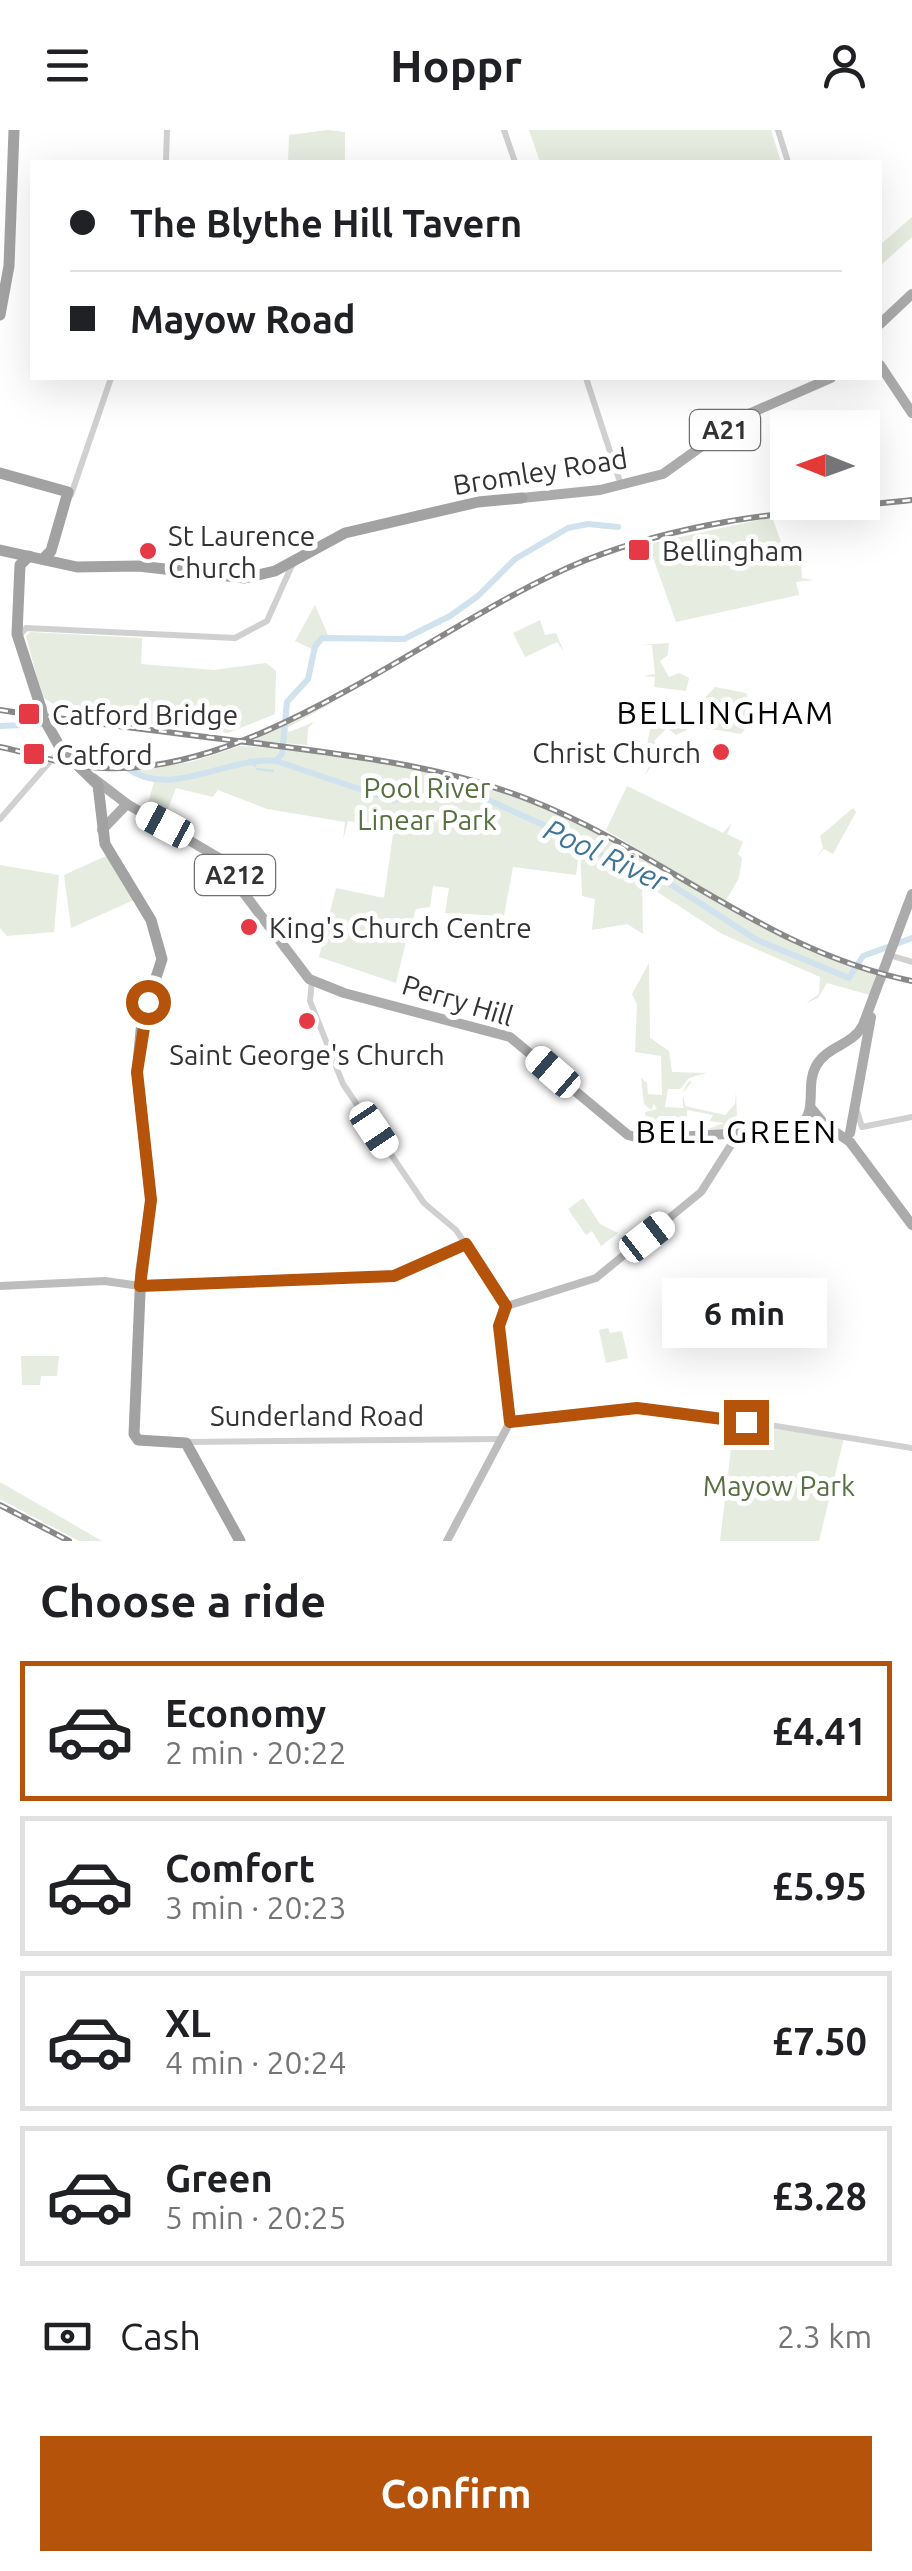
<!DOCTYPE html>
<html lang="en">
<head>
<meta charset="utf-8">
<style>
	body { margin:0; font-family:Ubuntu,sans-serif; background:#f2f2f2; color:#202124; height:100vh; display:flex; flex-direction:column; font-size:38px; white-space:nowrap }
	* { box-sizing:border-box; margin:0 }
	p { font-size:32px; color:#757577 }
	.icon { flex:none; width:55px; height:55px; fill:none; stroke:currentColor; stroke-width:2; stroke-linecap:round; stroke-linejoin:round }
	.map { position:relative; height:1411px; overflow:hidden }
	.drawer { display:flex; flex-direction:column; background:#fff; flex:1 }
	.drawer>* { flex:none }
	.top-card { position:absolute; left:30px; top:30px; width:852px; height:220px; border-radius:0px; box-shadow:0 10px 40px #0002; display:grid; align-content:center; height:220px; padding:0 40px; background:#fff }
	.needle { width:65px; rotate:271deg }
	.tools { position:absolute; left:770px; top:280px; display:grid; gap:20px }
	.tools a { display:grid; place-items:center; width:110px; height:110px; border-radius:0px; background:#fff; box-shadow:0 10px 40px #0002; font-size:50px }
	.end { position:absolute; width:45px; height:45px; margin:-22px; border:12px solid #b45309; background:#fff; box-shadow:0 0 0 5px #fff }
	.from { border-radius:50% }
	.bubble { position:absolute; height:70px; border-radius:0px; background:#fff; box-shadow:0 10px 40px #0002; font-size:32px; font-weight:600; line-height:70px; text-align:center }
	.car { position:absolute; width:30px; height:60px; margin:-30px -15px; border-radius:12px; box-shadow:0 0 8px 2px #0007; background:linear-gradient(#fff 24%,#345 0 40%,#fff 0 76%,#345 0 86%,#fff 0) }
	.top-card b { display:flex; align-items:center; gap:35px; height:95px; font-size:38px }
	.top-card b+b { border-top:2px solid #e0e0e0 }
	.top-card i { width:25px; height:25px; background:#202124 }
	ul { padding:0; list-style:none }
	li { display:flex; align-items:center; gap:30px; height:140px; margin:0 20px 15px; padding:0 20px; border:5px solid #e0e0e0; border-radius:0px }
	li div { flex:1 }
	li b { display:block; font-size:38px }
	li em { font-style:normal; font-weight:600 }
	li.active { border-color:#b45309 }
	li>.icon { width:90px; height:90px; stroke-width:1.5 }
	h2 { padding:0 40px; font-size:45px; line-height:120px }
	.pay { display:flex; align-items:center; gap:25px; height:110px; padding:0 40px; font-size:38px }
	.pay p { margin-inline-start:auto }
	.cta { display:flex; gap:20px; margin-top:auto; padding:20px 40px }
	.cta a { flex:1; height:115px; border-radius:0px; background:#b45309; color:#fff; font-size:40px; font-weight:600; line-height:115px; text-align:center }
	header { display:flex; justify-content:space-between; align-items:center; height:130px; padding:0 40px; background:#fff; font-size:45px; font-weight:600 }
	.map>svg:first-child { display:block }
	.green { fill:#e6ecdf }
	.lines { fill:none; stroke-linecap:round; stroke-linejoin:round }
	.stream { stroke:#cfe2ee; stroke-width:2.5 }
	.river { stroke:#cfe2ee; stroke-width:6 }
	.tertiary { stroke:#d0d0d0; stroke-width:6 }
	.secondary { stroke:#bdbdbd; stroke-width:8 }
	.primary { stroke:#ababab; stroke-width:10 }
	.trunk { stroke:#a2a2a2; stroke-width:11 }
	.rail-casing { stroke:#888; stroke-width:6 }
	.rail { stroke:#fff; stroke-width:2.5; stroke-dasharray:8; stroke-linecap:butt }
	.trunk-bridge { stroke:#a2a2a2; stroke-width:11 }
	.route { stroke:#b45309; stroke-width:12 }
	.poi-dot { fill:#e63946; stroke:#fff; stroke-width:4 }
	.labels { text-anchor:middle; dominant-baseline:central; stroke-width:10; stroke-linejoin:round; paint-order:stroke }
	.shield { fill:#fff; stroke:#707070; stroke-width:2.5 }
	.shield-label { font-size:25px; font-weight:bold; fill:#333 }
	.street-label { font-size:28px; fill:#333; stroke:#fff }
	.poi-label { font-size:28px; fill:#333; stroke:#fff; text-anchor:start }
	.park-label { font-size:28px; fill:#56703f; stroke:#fff }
	.water-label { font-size:30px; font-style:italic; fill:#3f7597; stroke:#fff }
	.quarter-label { font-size:32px; letter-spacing:2.5px; fill:#000; stroke:#fff }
</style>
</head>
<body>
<header><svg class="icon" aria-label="menu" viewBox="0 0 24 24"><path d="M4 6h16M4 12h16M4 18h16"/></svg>Hoppr<svg class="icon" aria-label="person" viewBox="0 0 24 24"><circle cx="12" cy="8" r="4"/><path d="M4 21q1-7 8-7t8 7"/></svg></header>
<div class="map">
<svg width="912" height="1411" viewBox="0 0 912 1411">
	<rect width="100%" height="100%" fill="#fff"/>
	<!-- green -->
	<g class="green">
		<path d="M328,0L345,2V32H288L289,5Z"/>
		<path d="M529,0H771L781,32H540Z"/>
		<path d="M912,87V107L880,136V115Z"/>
		<path d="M772,387L788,431L801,430L802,448L814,450L796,452L799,465L676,492L648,414Z"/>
		<path d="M315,475L328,505L318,510L314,520L295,511Z"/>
		<path d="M540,490L545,505L556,503L564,522L557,512L525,527L513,503Z"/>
		<path d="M30,502L142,508L141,534L214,540L266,533L276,541L275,584L228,603L88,587L68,583L42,567L26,506Z"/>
		<path d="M669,513L668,525L660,531L669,547L679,543L689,548L686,561L654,557L655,547L643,546L655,544L652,515H641Z"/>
		<path d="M715,557L746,563L756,585L741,604L705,598L696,577Z"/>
		<path d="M334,572L287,598L289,602L314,592L308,598L307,615L257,611L255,605Z"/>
		<path d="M652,589L681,592L687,600L676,605L667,598L654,611L661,620L645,646L649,635L639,629L642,620H646Z"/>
		<path d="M240,616C351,622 471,641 573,689C679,739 760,811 876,844L870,865L827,853L818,868L806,873L819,864L820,847L722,804L642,752L643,804L627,794L592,800L595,769L582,766L580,717L576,745L513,737L504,786L445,783L449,758L433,756L430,777L416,779L412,792L418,794L417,799H409L396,853L319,827L336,758L384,768L394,697L348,691L343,711L345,692L267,679L218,660L213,667L176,658L165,686L147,677L154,652L125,641L191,632Z"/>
		<path d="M627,656L723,703L732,693L727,704L743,712L738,724L742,728L739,748L725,772L606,700Z"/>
		<path d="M853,678L856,682L833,724L824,719L816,727L823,718L820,706Z"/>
		<path d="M106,726L134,770L71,798L64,745Z"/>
		<path d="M0,735L59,745L54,802L7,806L0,798Z"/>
		<path d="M649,833L650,908L669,921L672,942L707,943L689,948L680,959H668L665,977L684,978C681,968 683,960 688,952L692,951L683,963L685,976L725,985L735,974L736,962L737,990L729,999L705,1000L724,993L710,991L713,985L687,980V999H664L661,990L642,1002L647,997L645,982L657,979L654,974L651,980L644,974L641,948L647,953L648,964L662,965L661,926L635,922L637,874L632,864Z"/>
		<path d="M583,1068L600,1094L618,1103L601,1116L592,1101L586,1105L568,1079Z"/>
		<path d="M691,1181L720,1218L683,1213L681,1206L688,1201L682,1187Z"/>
		<path d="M608,1198L610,1203L622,1201L628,1228L606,1233L599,1200Z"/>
		<path d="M21,1226H59L57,1246H41L40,1255H22Z"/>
		<path d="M734,1294L844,1308L819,1411H720Z"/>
		<path d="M0,1352L102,1411H79L0,1369Z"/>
	</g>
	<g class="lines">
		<!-- stream -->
		<g class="stream">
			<path d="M250,629L255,636"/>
			<path d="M257,639L273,641"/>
		</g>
		<!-- river -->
		<g class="river">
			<path d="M0,596L48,594"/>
			<path d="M276,631L392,670L455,660L475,664L590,716L614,735L647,739L757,810L849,848L863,826L912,808"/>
			<path d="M127,638C170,670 228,626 276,631L282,624L287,572L308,549L315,517L322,508L404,509L450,486L478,466L515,429L568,398L588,394L618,397"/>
		</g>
		<!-- tertiary -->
		<g class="tertiary">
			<path d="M504,0L515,32"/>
			<path d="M778,0L788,32"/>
			<path d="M166,32L167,0"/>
			<path d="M586,248L621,355"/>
			<path d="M71,365L111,248"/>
			<path d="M20,505L26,498L235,508L267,491L293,433"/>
			<path d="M0,689L61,619"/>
			<path d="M889,825L912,832"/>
			<path d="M312,851L310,871L343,954L424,1073L456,1100L507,1176"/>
			<path d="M857,981L862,997L912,987"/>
			<path d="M141,1156L394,1146L466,1114"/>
			<path d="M510,1292L630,1278L677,1280L912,1318"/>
			<path d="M187,1312L502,1309"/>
		</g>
		<!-- secondary -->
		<g class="secondary">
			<path d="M0,1156L105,1151L140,1156"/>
			<path d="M447,1411L510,1292L499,1196L507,1176L596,1148L701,1062L738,1004"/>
		</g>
		<!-- primary -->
		<g class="primary">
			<path d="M880,194L912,164"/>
			<path d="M880,235L912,283"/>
			<path d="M522,368L600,360L663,344L744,286L831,248"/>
			<path d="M93,648L127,674L226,732L243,762L309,849L344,863L510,907L628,1005L643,1009L829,998"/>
			<path d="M102,700L127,674"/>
			<path d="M811,978L824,994L850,1012L912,1095"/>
			<path d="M801,995C818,979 805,956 816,936C828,915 852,916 863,895L912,764"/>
			<path d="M850,1003L871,887"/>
		</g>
		<!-- trunk -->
		<g class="trunk">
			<path d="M0,185L9,136L14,0"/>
			<path d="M0,343L68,362L51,421L43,429"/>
			<path d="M0,420L77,437L138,436L245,448L275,441L345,403L478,372L522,368"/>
			<path d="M29,426L20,435L17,504L41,578"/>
			<path d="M43,587L61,619L98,655L105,714L151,790L162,829L142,891L137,942L151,1071L141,1140L134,1304L138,1310L186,1313L240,1411"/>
		</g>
		<!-- rail casing -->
		<g class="rail-casing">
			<g id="rail">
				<path d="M0,580C88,593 176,603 263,614C354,626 444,636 530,670C665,723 766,821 912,851"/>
				<path d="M0,617C34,624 69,637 104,638C264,645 440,489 586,430C695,387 798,382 912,370"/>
				<path d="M0,1375L69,1411"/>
			</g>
		</g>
		<!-- rail -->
		<use href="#rail" class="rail"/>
		<!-- trunk-bridge -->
		<path class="trunk-bridge" d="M41,578L43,587"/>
	</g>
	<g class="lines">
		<!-- route -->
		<path class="route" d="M148,872L137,942L151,1070L140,1156L394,1146L466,1114L506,1176L499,1196L510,1292L637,1278L746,1292"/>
	</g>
	<!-- markers -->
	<g class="poi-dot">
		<rect x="627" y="408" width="24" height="24" rx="5"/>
		<circle cx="148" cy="421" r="10"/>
		<rect x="17" y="572" width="24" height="24" rx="5"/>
		<circle cx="721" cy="622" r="10"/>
		<rect x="22" y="612" width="24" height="24" rx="5"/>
		<circle cx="249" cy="797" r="10"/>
		<circle cx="307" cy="891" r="10"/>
	</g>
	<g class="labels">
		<!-- shield labels -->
		<g class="shield">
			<rect x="690" y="280" width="70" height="40" rx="8"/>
			<rect x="195" y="725" width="80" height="40" rx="8"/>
		</g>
		<g class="shield-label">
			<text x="725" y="300">A21</text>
			<text x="235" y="745">A212</text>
		</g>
		<!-- street labels -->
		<g class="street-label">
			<text transform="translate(540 341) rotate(-9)">Bromley Road</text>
			<text transform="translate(458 870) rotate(17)">Perry Hill</text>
			<text x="317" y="1285">Sunderland Road</text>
		</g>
		<!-- poi labels -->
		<g class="poi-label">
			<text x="168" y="405">St Laurence<tspan x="168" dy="32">Church</tspan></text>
			<text x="662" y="420">Bellingham</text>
			<text x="52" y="584">Catford Bridge</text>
			<text x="701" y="622" text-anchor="end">Christ Church</text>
			<text x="56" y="624">Catford</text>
			<text x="269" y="797">King's Church Centre</text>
			<text x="307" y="924" text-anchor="middle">Saint George's Church</text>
		</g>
		<!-- park labels -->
		<g class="park-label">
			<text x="427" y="657">Pool River<tspan x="427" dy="32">Linear Park</tspan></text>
			<text x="779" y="1355">Mayow Park</text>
		</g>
		<!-- water labels -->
		<g class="water-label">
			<text transform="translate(606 725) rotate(25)">Pool River</text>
		</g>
		<!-- quarter labels -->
		<g class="quarter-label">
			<text x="726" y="582">BELLINGHAM</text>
			<text x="737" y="1001">BELL GREEN</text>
		</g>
	</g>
</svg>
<div class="tools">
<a><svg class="needle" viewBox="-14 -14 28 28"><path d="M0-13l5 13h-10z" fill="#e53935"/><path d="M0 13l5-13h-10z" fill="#757577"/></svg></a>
</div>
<i class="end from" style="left:148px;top:872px"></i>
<i class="end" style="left:746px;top:1292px"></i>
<div class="bubble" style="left:662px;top:1148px;width:165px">6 min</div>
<i class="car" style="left:165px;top:695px;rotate:298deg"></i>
<i class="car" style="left:553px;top:942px;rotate:311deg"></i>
<i class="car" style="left:374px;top:1000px;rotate:146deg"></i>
<i class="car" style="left:647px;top:1107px;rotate:52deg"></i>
<div class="top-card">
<b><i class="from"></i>The Blythe Hill Tavern</b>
<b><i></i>Mayow Road</b>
</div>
</div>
<section class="drawer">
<h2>Choose a ride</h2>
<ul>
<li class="active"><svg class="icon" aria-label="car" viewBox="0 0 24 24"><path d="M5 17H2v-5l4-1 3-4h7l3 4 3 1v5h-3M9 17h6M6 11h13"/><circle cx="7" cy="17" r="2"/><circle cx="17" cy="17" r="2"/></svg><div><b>Economy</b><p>2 min · 20:22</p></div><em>£4.41</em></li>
<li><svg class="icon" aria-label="car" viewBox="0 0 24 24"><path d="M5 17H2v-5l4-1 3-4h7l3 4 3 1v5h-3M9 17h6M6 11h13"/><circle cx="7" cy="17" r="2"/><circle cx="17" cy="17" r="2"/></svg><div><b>Comfort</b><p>3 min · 20:23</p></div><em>£5.95</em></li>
<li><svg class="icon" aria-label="car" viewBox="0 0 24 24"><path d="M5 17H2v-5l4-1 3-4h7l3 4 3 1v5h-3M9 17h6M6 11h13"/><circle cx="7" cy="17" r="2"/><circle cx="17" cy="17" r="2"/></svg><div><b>XL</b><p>4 min · 20:24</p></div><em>£7.50</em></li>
<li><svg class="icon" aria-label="car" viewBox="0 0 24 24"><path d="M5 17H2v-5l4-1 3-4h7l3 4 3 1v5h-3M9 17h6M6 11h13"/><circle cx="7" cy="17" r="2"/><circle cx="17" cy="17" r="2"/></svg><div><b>Green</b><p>5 min · 20:25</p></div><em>£3.28</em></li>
</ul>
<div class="pay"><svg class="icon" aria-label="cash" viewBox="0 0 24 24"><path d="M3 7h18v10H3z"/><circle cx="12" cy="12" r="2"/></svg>Cash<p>2.3 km</p></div>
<div class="cta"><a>Confirm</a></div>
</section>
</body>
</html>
